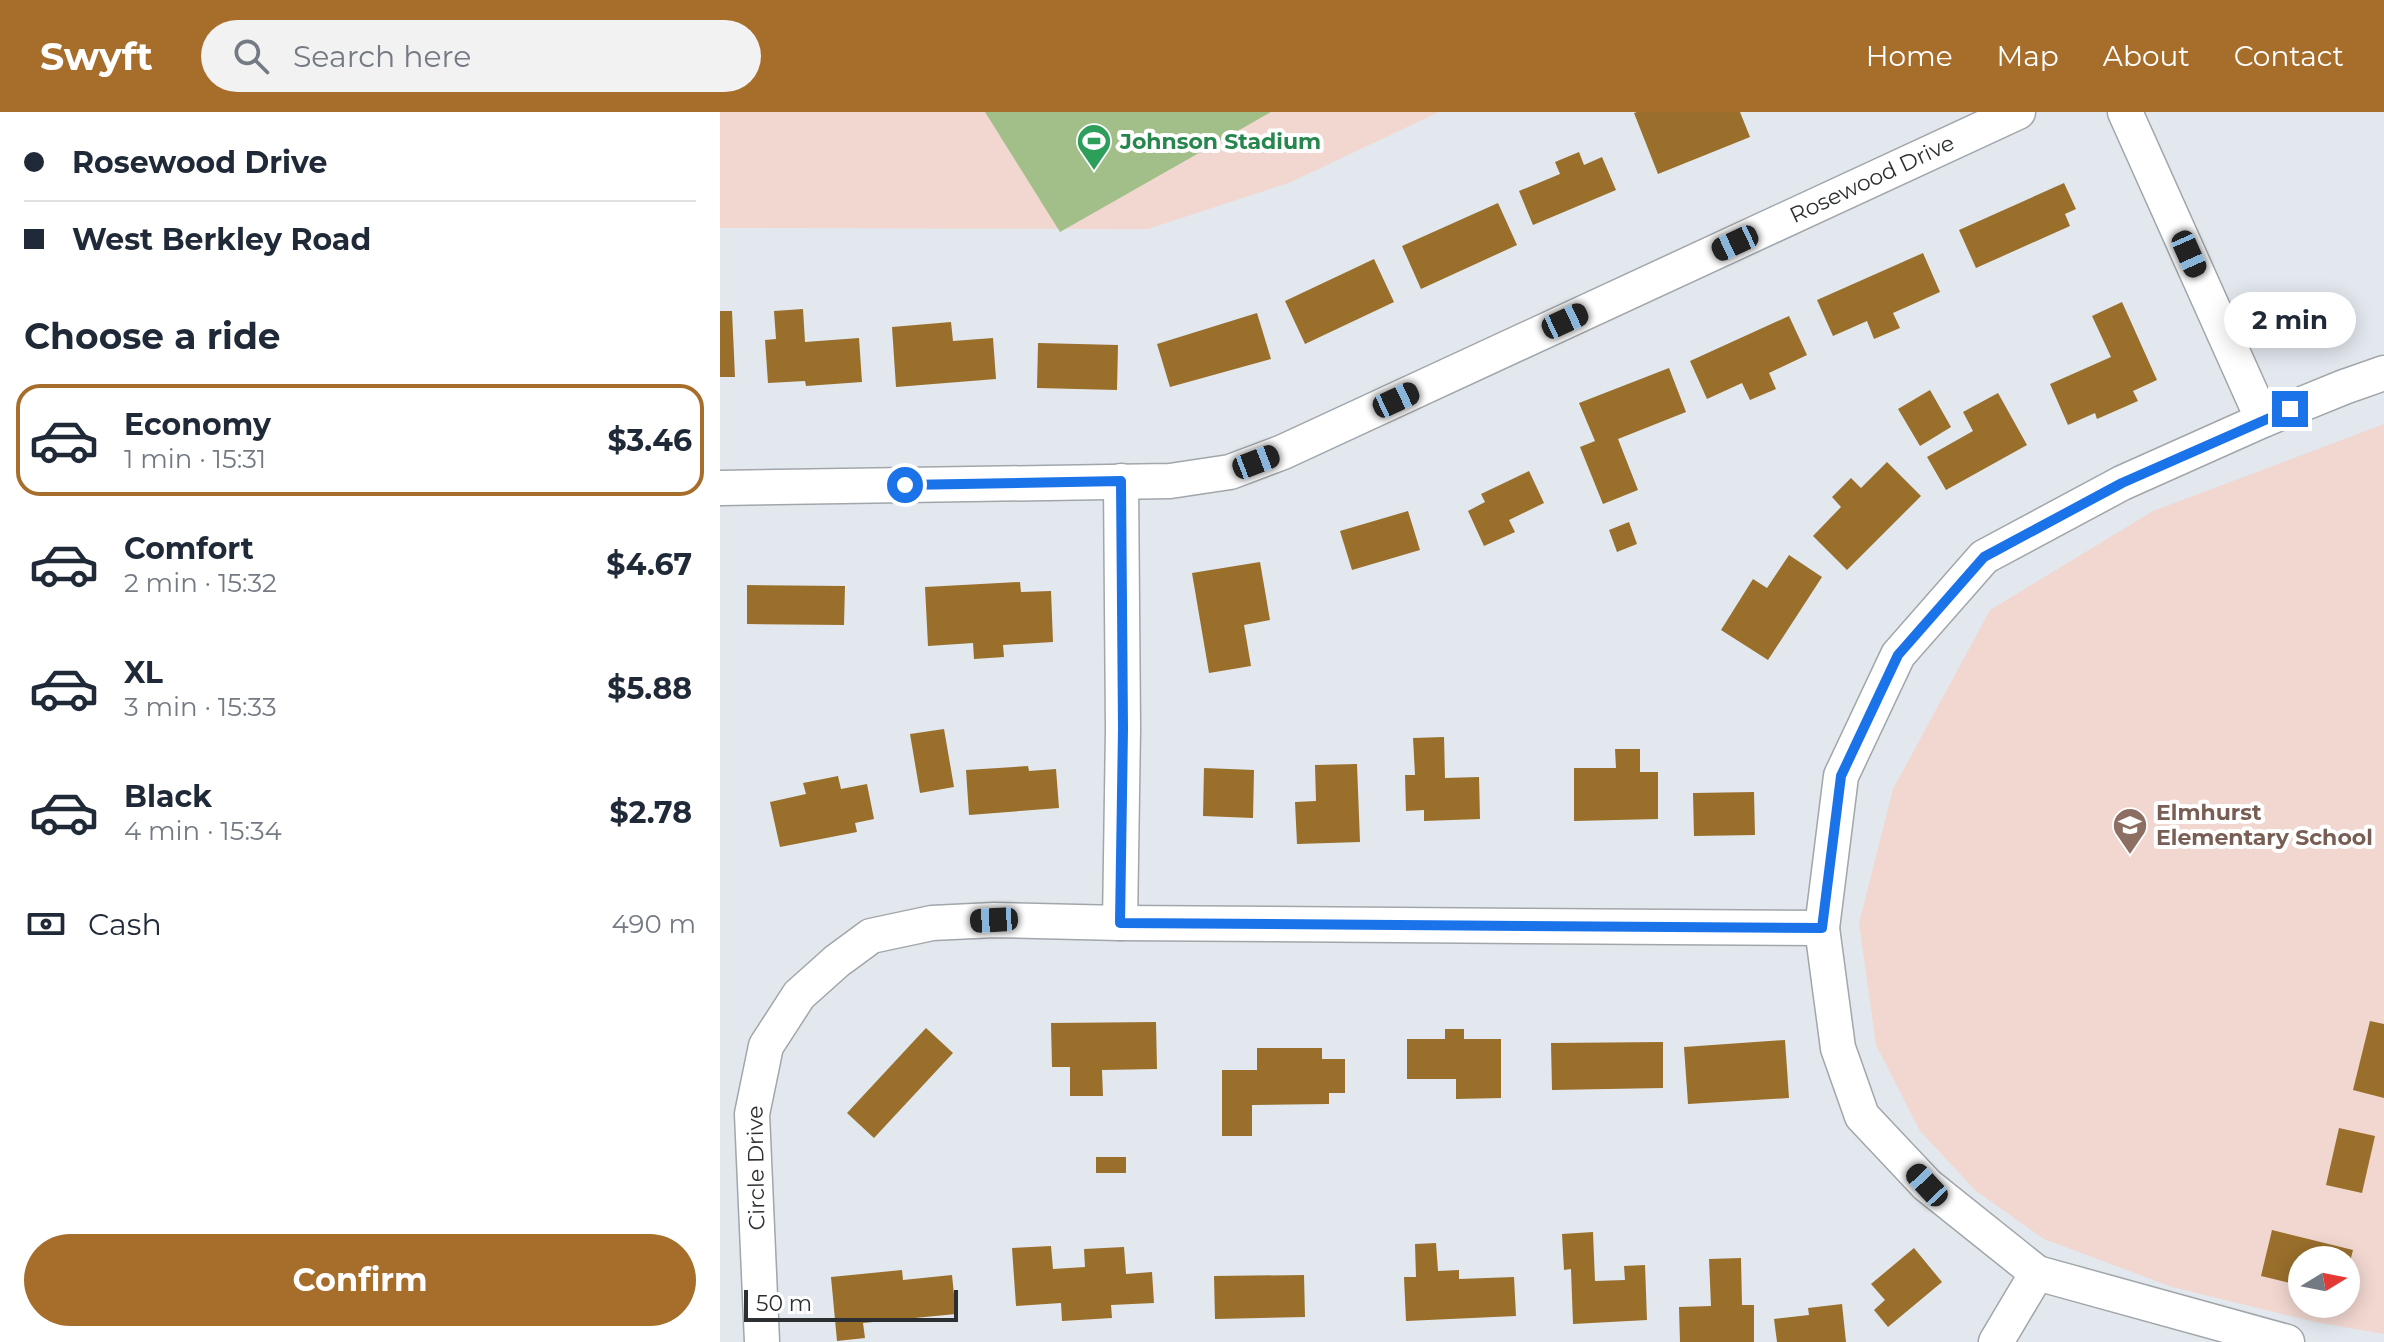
<!DOCTYPE html>
<html lang="en">
<head>
<meta charset="utf-8">
<style>
	body { margin:0; font-family:Montserrat,sans-serif; background:#f2f2f3; color:#1f2937; height:100vh; display:flex; flex-direction:column; font-size:30px; white-space:nowrap }
	* { box-sizing:border-box; margin:0 }
	p { font-size:26px; color:#747a83 }
	.icon { flex:none; width:44px; height:44px; fill:none; stroke:currentColor; stroke-width:2; stroke-linecap:round; stroke-linejoin:round }
	.map { position:relative; flex:1; overflow:hidden }
	.side { display:flex; flex-direction:column; background:#fff; width:720px }
	.side>* { flex:none }
	.guide { display:grid; align-content:center; height:176px; padding:0 24px; background:#fff }
	.needle { width:52px; rotate:80deg }
	.fabs { position:absolute; left:1568px; top:1134px; display:grid; gap:16px }
	.fabs a { display:grid; place-items:center; width:72px; height:72px; border-radius:50%; background:#fff; box-shadow:0 4px 20px #0003; font-size:40px }
	.scale { position:absolute; left:24px; bottom:20px; width:214px; box-sizing:border-box; padding-left:8px; border:4px solid #2d3032; border-top:0; font-size:22px; line-height:28px; white-space:nowrap; color:#2d3032; -webkit-text-stroke:6px #fff; paint-order:stroke }
	.end { position:absolute; width:36px; height:36px; margin:-18px; border:10px solid #1a73e8; background:#fff; box-shadow:0 0 0 4px #fff }
	.from { border-radius:50% }
	.bubble { position:absolute; height:56px; border-radius:28px; background:#fff; box-shadow:0 4px 20px #0003; font-size:26px; font-weight:700; line-height:56px; text-align:center }
	.car { position:absolute; width:24px; height:48px; margin:-24px -12px; border-radius:10px; box-shadow:0 0 6px 2px #0007; background:linear-gradient(#222 24%,#8ab4d8 0 40%,#222 0 76%,#8ab4d8 0 86%,#222 0) }
	.guide b { display:flex; align-items:center; gap:28px; height:76px; font-size:30px }
	.guide b+b { border-top:2px solid #e0e1e3 }
	.guide i { width:20px; height:20px; background:#1f2937 }
	ul { padding:0; list-style:none }
	li { display:flex; align-items:center; gap:24px; height:112px; margin:0 16px 12px; padding:0 8px; border:4px solid transparent; border-radius:24px }
	li div { flex:1 }
	li b { display:block; font-size:30px }
	li em { font-style:normal; font-weight:700 }
	li.current { border-color:#a66d2b }
	li>.icon { width:72px; height:72px; stroke-width:1.5 }
	h2 { padding:0 24px; font-size:36px; line-height:96px }
	.pay { display:flex; align-items:center; gap:20px; height:88px; padding:0 24px; font-size:30px }
	.pay p { margin-inline-start:auto }
	.button { display:flex; gap:16px; margin-top:auto; padding:16px 24px }
	.button a { flex:1; height:92px; border-radius:48px; background:#a66d2b; color:#fff; font-size:32px; font-weight:700; line-height:92px; text-align:center }
	header { display:flex; align-items:center; gap:48px; box-sizing:border-box; height:112px; padding:0 40px; background:#a66d2b; color:#fff }
	header strong { font-size:38px }
	nav { display:flex; gap:44px; margin-inline-start:auto; font-size:28px }
	.search { width:560px; height:72px; background:#f2f2f3; display:flex; align-items:center; gap:20px; box-sizing:border-box; padding:0 28px; border-radius:44px; color:#747a83; font-size:30px }
	main { display:flex; flex:1; min-height:0 }
	.map>svg:first-child { display:block }
	.education { fill:#f1d7d0; fill-rule:evenodd }
	.green { fill:#a3bf89 }
	.building { fill:#996f2b }
	.lines { fill:none; stroke-linecap:round; stroke-linejoin:round }
	.minor-casing { stroke:#a0a6aa; stroke-width:37 }
	.minor { stroke:#fff; stroke-width:34 }
	.route { stroke:#1a73e8; stroke-width:10 }
	.labels { text-anchor:middle; dominant-baseline:central; stroke-width:8; stroke-linejoin:round; paint-order:stroke }
	.leisure-label { font-size:22px; font-weight:bold; fill:#27864d; stroke:#fff; text-anchor:start }
	.street-label { font-size:22px; fill:#2d3032; stroke:#fff }
	.education-label { font-size:22px; font-weight:bold; fill:#785e54; stroke:#fff; text-anchor:start }
</style>
</head>
<body>
<header>
<strong>Swyft</strong>
<div class="search"><svg class="icon" aria-label="search" viewBox="0 0 24 24"><circle cx="10" cy="10" r="6"/><path d="M15 15l6 6"/></svg>Search here</div>
<nav><a>Home</a><a>Map</a><a>About</a><a>Contact</a></nav>
</header>
<main>
<section class="side">
<div class="guide">
<b><i class="from"></i>Rosewood Drive</b>
<b><i></i>West Berkley Road</b>
</div>
<h2>Choose a ride</h2>
<ul>
<li class="current"><svg class="icon" aria-label="car" viewBox="0 0 24 24"><path d="M5 17H2v-5l4-1 3-4h7l3 4 3 1v5h-3M9 17h6M6 11h13"/><circle cx="7" cy="17" r="2"/><circle cx="17" cy="17" r="2"/></svg><div><b>Economy</b><p>1 min · 15:31</p></div><em>$3.46</em></li>
<li><svg class="icon" aria-label="car" viewBox="0 0 24 24"><path d="M5 17H2v-5l4-1 3-4h7l3 4 3 1v5h-3M9 17h6M6 11h13"/><circle cx="7" cy="17" r="2"/><circle cx="17" cy="17" r="2"/></svg><div><b>Comfort</b><p>2 min · 15:32</p></div><em>$4.67</em></li>
<li><svg class="icon" aria-label="car" viewBox="0 0 24 24"><path d="M5 17H2v-5l4-1 3-4h7l3 4 3 1v5h-3M9 17h6M6 11h13"/><circle cx="7" cy="17" r="2"/><circle cx="17" cy="17" r="2"/></svg><div><b>XL</b><p>3 min · 15:33</p></div><em>$5.88</em></li>
<li><svg class="icon" aria-label="car" viewBox="0 0 24 24"><path d="M5 17H2v-5l4-1 3-4h7l3 4 3 1v5h-3M9 17h6M6 11h13"/><circle cx="7" cy="17" r="2"/><circle cx="17" cy="17" r="2"/></svg><div><b>Black</b><p>4 min · 15:34</p></div><em>$2.78</em></li>
</ul>
<div class="pay"><svg class="icon" aria-label="cash" viewBox="0 0 24 24"><path d="M3 7h18v10H3z"/><circle cx="12" cy="12" r="2"/></svg>Cash<p>490 m</p></div>
<div class="button"><a>Confirm</a></div>
</section>
<div class="map">
<svg width="1664" height="1230" viewBox="0 0 1664 1230">
	<rect width="100%" height="100%" fill="#e2e8ee"/>
	<!-- education -->
	<g class="education">
		<path d="M0,0H719L571,70L428,117L0,116Z"/>
		<path d="M1664,312V1222L1595,1210L1452,1175L1324,1127L1256,1079L1200,1019L1156,933L1139,811L1173,677L1270,498L1433,399ZM1582,1148H1626V1192H1582Z"/>
	</g>
	<!-- green -->
	<path class="green" d="M265,0H551L340,120Z"/>
	<!-- building -->
	<g class="building">
		<path d="M917,0H1020L1030,25L938,62L914,1Z"/>
		<path d="M859,40L864,53L882,45L896,78L813,113L799,79L840,62L835,50Z"/>
		<path d="M1344,71L1356,97L1345,102L1350,114L1256,156L1239,118Z"/>
		<path d="M778,91L797,133L701,177L682,134Z"/>
		<path d="M1203,141L1220,180L1173,201L1180,216L1154,227L1147,209L1113,224L1097,188Z"/>
		<path d="M654,147L674,190L585,232L565,189Z"/>
		<path d="M1402,190L1437,268L1413,279L1418,289L1377,307L1375,301L1348,313L1330,272L1391,245L1372,204Z"/>
		<path d="M83,197L85,230L139,226L142,270L86,274L85,269L48,271L45,228L56,227L54,199Z"/>
		<path d="M0,199H12L15,265H0Z"/>
		<path d="M537,201L551,247L450,275L437,232Z"/>
		<path d="M1069,204L1087,243L1049,261L1056,277L1030,288L1022,271L987,287L970,249Z"/>
		<path d="M231,210L233,229L273,226L276,267L176,275L172,215Z"/>
		<path d="M318,231L398,233L397,278L317,276Z"/>
		<path d="M949,256L966,300L898,327L918,378L883,392L860,335L875,329L859,291Z"/>
		<path d="M1210,278L1231,315L1200,334L1178,297Z"/>
		<path d="M1278,281L1307,333L1226,378L1207,345L1253,319L1243,300Z"/>
		<path d="M1167,350L1201,384L1127,458L1093,424L1121,395L1112,385L1131,366L1141,376Z"/>
		<path d="M809,359L824,391L789,408L795,420L764,434L748,399L765,390L761,382Z"/>
		<path d="M688,399L700,438L632,458L620,419Z"/>
		<path d="M909,410L917,432L897,440L889,418Z"/>
		<path d="M1069,443L1102,465L1048,548L1001,518L1033,467L1047,476Z"/>
		<path d="M540,450L550,508L524,513L531,554L489,561L472,461Z"/>
		<path d="M300,470L301,480L331,479L333,530L283,533L284,545L254,547L253,531L208,534L205,475Z"/>
		<path d="M27,473L125,474L124,513L27,512Z"/>
		<path d="M224,617L234,675L200,681L190,622Z"/>
		<path d="M724,625L725,666L759,665L760,707L704,709V698L686,699L685,663H695L693,626Z"/>
		<path d="M895,637H920V660H938V707L854,709V656H896Z"/>
		<path d="M637,652L640,730L577,732L575,690L596,689L595,653Z"/>
		<path d="M308,654L309,659L336,657L339,696L249,703L246,658Z"/>
		<path d="M484,656L534,658L533,706L483,704Z"/>
		<path d="M118,664L121,677L147,672L154,707L135,711L137,720L60,735L50,690L86,682L83,671Z"/>
		<path d="M1034,680L1035,723L974,724L973,681Z"/>
		<path d="M1650,909L1664,912V986L1633,978Z"/>
		<path d="M436,910L437,957L382,958L383,984H350V955H332L331,911Z"/>
		<path d="M206,916L233,941L154,1026L127,1001Z"/>
		<path d="M725,917H744V927H781V986L736,987V967H687V927H725Z"/>
		<path d="M1065,928L1069,986L968,992L964,935Z"/>
		<path d="M943,930V976L832,978L831,931Z"/>
		<path d="M537,936H602V947H625V981H609V992L532,993V1024H502V958H537Z"/>
		<path d="M1619,1016L1655,1024L1642,1081L1606,1073Z"/>
		<rect x="376" y="1045" width="30" height="16"/>
		<path d="M1552,1118L1633,1138L1627,1162L1626,1148H1582V1174L1541,1164Z"/>
		<path d="M873,1120L875,1169L905,1168L904,1154L925,1153L927,1208L853,1212L851,1157L844,1158L842,1122Z"/>
		<path d="M716,1131L718,1159L739,1158V1167L794,1165L796,1204L686,1209L684,1165H696L695,1132Z"/>
		<path d="M331,1134L333,1157L365,1155L364,1137L404,1135L406,1162L432,1160L434,1191L391,1193L392,1206L342,1209L341,1191L296,1194L292,1136Z"/>
		<path d="M1194,1136L1222,1170L1168,1215L1154,1198L1165,1188L1151,1172Z"/>
		<path d="M1021,1146L1022,1193H1034V1230H960L959,1195L991,1194L989,1147Z"/>
		<path d="M182,1158L183,1168L232,1163L236,1202L143,1211L145,1226L117,1229L111,1165Z"/>
		<path d="M584,1163L585,1205L495,1207L494,1164Z"/>
		<path d="M1122,1192L1126,1230H1057L1054,1207L1089,1203L1088,1196Z"/>
	</g>
	<g class="lines">
		<!-- minor casing -->
		<g class="minor-casing">
			<g id="minor">
				<path d="M1405,0L1543,308"/>
				<path d="M0,376L450,369L510,360L563,340L1298,0"/>
				<path d="M400,811L403,617L401,369"/>
				<path d="M42,1230L32,1002L46,934L79,883L117,849L151,824L212,811L274,808L400,811L1102,816"/>
				<path d="M1276,1230L1317,1161"/>
				<path d="M1567,1230L1317,1161L1207,1073L1142,1004L1118,936L1102,816L1121,664L1178,543L1264,445L1402,371L1543,308L1624,275L1664,261"/>
			</g>
		</g>
		<!-- minor -->
		<use href="#minor" class="minor"/>
	</g>
	<g class="lines">
		<!-- route -->
		<path class="route" d="M185,373L401,369L403,617L400,811L1102,816L1121,664L1178,543L1264,445L1402,371L1570,297"/>
	</g>
	<!-- icons -->
	<defs>
		<g id="stadium-pin" transform="scale(1.8)"><path d="M0 17L-7.5 6A9.5 9.5 0 1 1 7.5 6Z" fill="#2e9e5b" stroke="#fff"/><path d="M0-5a6.5 5 0 1 0 0 10a6.5 5 0 1 0 0-10ZM-3.5-1.8h7v3.6h-7Z" fill="#fff"/></g>
		<g id="school-pin" transform="scale(1.8)"><path d="M0 17L-7.5 6A9.5 9.5 0 1 1 7.5 6Z" fill="#8d6e63" stroke="#fff"/><path d="M0-5L7-2L0 1L-7-2ZM-4 1L0 2.5L4 1V4Q0 6-4 4Z" fill="#fff"/></g>
	</defs>
	<g fill-rule="evenodd">
		<use href="#stadium-pin" x="374" y="29"/>
		<use href="#school-pin" x="1410" y="713"/>
	</g>
	<g class="labels">
		<!-- leisure labels -->
		<g class="leisure-label">
			<text x="400" y="29">Johnson Stadium</text>
		</g>
		<!-- street labels -->
		<g class="street-label">
			<text transform="translate(1152 67) rotate(-25)">Rosewood Drive</text>
			<text transform="translate(36 1056) rotate(-91)">Circle Drive</text>
		</g>
		<!-- education labels -->
		<g class="education-label">
			<text x="1436" y="700">Elmhurst<tspan x="1436" dy="25">Elementary School</tspan></text>
		</g>
	</g>
</svg>
<div class="fabs">
<a><svg class="needle" viewBox="-14 -14 28 28"><path d="M0-13l5 13h-10z" fill="#e53935"/><path d="M0 13l5-13h-10z" fill="#747a83"/></svg></a>
</div>
<div class="scale">50 m</div>
<i class="end from" style="left:185px;top:373px"></i>
<i class="end" style="left:1570px;top:297px"></i>
<div class="bubble" style="left:1504px;top:180px;width:132px">2 min</div>
<i class="car" style="left:1015px;top:131px;rotate:245deg"></i>
<i class="car" style="left:1469px;top:142px;rotate:156deg"></i>
<i class="car" style="left:845px;top:209px;rotate:65deg"></i>
<i class="car" style="left:676px;top:288px;rotate:65deg"></i>
<i class="car" style="left:536px;top:350px;rotate:69deg"></i>
<i class="car" style="left:274px;top:808px;rotate:267deg"></i>
<i class="car" style="left:1207px;top:1073px;rotate:317deg"></i>
</div>
</main>
</body>
</html>
